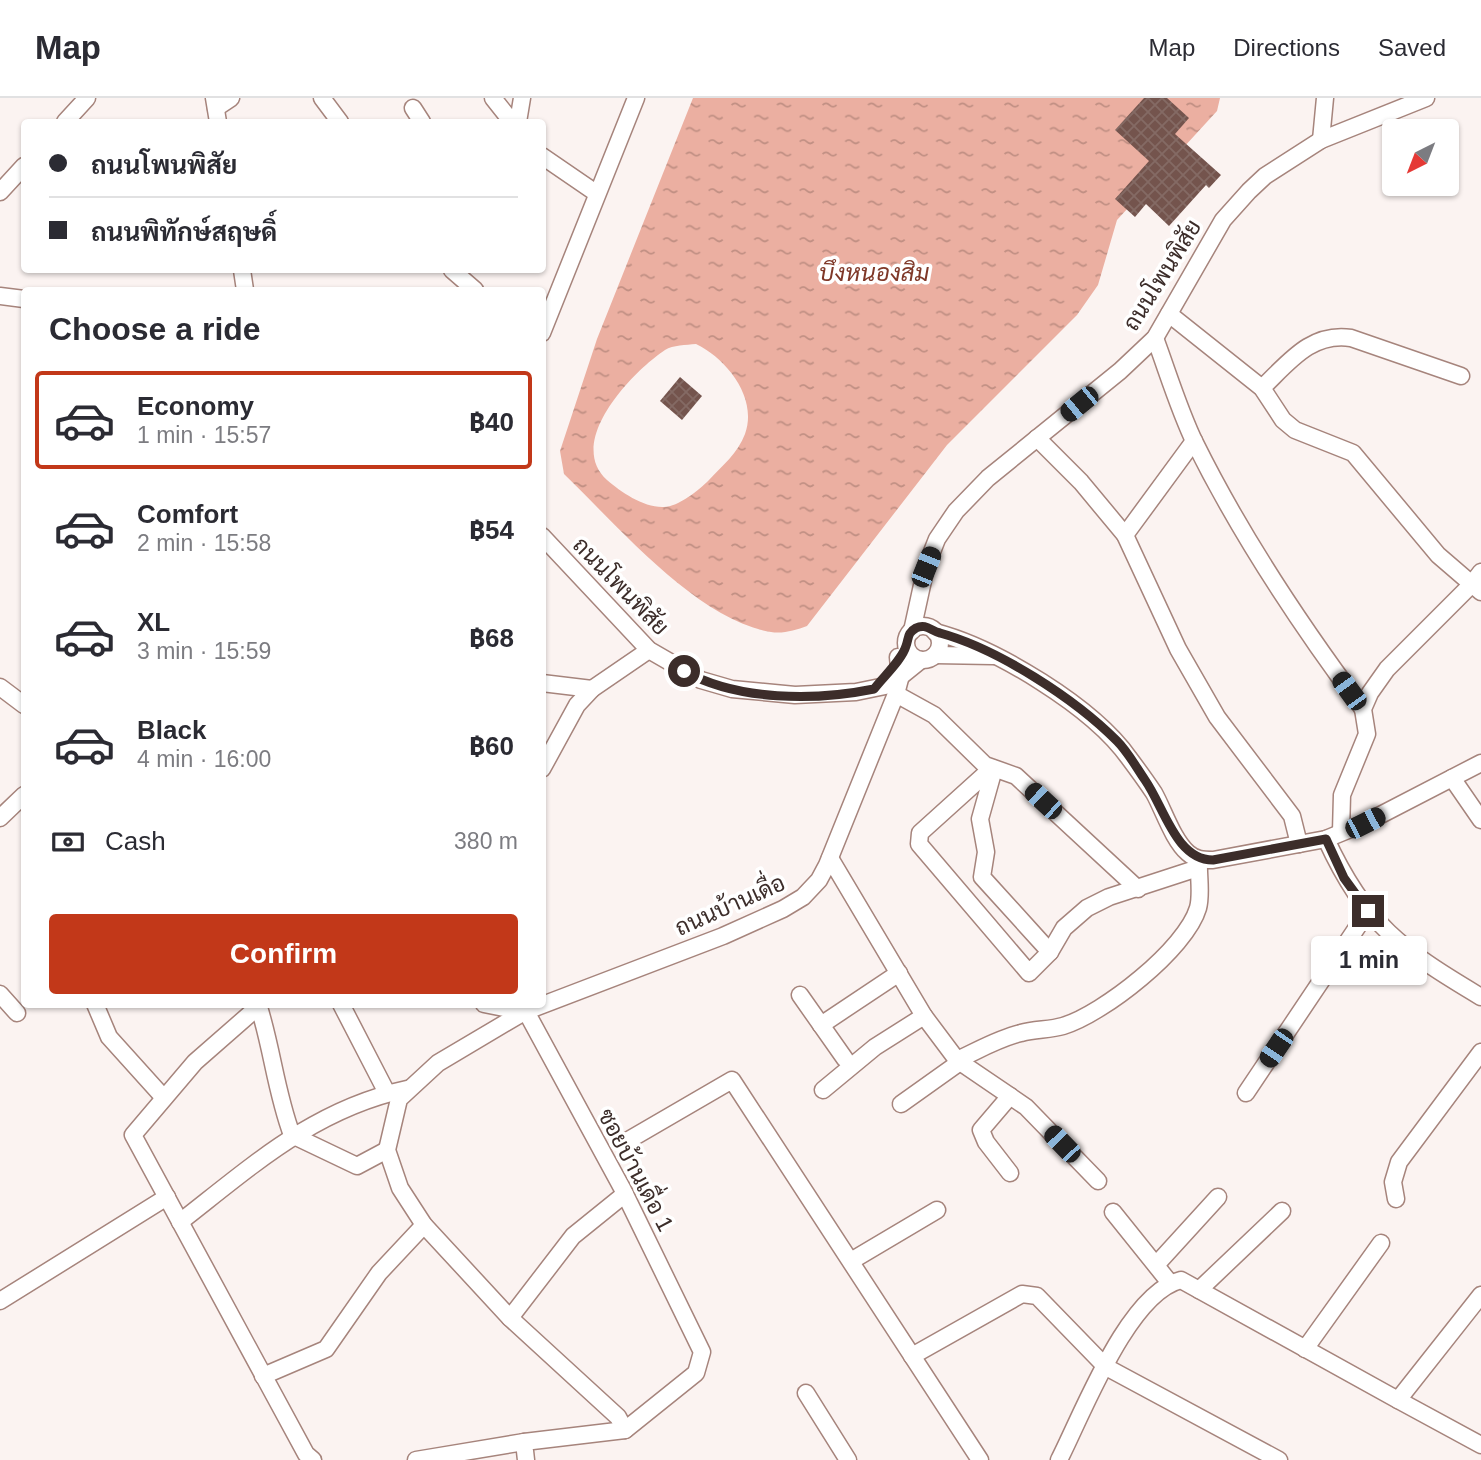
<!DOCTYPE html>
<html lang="en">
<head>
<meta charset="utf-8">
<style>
	body { margin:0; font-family:Helvetica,Sarabun,sans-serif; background:#f7f7f7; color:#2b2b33; height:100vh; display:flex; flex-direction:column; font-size:26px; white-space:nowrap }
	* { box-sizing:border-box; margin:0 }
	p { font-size:23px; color:#7c7c81 }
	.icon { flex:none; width:38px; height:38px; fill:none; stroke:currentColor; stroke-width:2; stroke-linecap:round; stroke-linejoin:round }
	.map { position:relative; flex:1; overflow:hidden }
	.details { position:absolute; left:21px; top:189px; width:525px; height:721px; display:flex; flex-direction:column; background:#fff; border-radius:7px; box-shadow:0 2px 5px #0004 }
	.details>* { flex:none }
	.hud { position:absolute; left:21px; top:21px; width:525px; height:154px; border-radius:7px; box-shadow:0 2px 5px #0004; display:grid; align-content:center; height:154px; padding:0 28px; background:#fff }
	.needle { width:46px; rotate:222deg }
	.tools { position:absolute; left:1382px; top:21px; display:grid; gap:14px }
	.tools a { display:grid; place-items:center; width:77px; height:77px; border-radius:7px; background:#fff; box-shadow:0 2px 5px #0004; font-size:35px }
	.end { position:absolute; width:32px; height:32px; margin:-16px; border:9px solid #3c2d2a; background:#fff; box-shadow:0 0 0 4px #fff }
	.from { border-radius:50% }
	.bubble { position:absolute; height:49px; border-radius:7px; background:#fff; box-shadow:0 2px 5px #0004; font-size:23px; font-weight:800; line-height:49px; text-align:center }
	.car { position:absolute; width:21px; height:42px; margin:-21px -10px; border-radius:9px; box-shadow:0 0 5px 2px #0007; background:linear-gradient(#222 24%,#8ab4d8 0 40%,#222 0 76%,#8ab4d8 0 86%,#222 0) }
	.hud b { display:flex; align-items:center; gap:24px; height:66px; font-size:26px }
	.hud b+b { border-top:2px solid #e1e1e2 }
	.hud i { width:18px; height:18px; background:#2b2b33 }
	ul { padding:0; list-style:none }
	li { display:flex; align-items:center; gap:21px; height:98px; margin:0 14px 10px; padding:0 14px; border:4px solid transparent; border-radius:7px }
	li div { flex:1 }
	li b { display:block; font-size:26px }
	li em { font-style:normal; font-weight:800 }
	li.selected { border-color:#c23819 }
	li>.icon { width:63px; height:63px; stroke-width:1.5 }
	h2 { padding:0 28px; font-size:32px; line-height:84px }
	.pay { display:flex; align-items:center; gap:18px; height:77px; padding:0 28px; font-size:26px }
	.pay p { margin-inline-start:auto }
	.cta { display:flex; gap:14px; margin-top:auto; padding:14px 28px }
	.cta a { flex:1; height:80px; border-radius:7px; background:#c23819; color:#fff; font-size:28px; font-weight:800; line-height:80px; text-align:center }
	header { display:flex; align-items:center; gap:42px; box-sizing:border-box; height:98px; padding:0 35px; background:#fff; border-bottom:2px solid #e1e1e2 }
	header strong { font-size:33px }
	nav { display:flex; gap:38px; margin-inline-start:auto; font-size:24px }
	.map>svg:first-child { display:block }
	.water { fill:url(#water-ripples); fill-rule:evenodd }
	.building { fill:url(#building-cross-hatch) }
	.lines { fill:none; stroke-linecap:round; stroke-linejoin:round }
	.minor-casing { stroke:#a6847c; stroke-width:19 }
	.minor { stroke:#fff; stroke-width:16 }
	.route { stroke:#3c2d2a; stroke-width:9 }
	.labels { text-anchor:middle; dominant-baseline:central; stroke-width:7; stroke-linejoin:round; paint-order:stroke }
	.street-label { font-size:23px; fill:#3c2d2a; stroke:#fff }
	.water-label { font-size:24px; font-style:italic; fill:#7f3828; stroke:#fff }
</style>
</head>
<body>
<header>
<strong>Map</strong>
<nav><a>Map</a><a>Directions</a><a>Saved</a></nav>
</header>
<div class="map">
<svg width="1481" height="1362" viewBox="0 0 1481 1362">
	<defs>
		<pattern id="water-ripples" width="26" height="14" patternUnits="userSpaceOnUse" patternTransform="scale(1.75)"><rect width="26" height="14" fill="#ebafa1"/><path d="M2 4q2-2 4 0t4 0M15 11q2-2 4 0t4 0" fill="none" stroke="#c08f83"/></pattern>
		<pattern id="building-cross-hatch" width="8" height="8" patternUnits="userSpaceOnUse" patternTransform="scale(1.75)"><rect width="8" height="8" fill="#74544d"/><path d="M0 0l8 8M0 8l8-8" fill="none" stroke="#846a64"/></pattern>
	</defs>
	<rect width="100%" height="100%" fill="#fbf3f1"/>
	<!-- water -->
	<path class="water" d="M693,0H1220L1217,13L1117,122L1098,187L1077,217L947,347L807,528C796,532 783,536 771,534C697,522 617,427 564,376L560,353L597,241ZM696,246C727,261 758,300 745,336C738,355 722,368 709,382C699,392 678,409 664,409C644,410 621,394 607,382C565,344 632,274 665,252C673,247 686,247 696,246Z"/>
	<!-- building -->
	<g class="building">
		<path d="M1144,0H1167L1189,20L1175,36L1221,77L1209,90L1206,87L1169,128L1146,106L1135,119L1115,101L1149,63L1115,32Z"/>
		<path d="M680,279L702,298L682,322L660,303Z"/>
	</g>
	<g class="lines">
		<!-- minor casing -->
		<g class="minor-casing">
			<g id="minor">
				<path d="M214,0L218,24"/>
				<path d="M322,0L340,24"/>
				<path d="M493,0L512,24"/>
				<path d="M216,10L231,0"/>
				<path d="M413,10L422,24"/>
				<path d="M65,24L87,0"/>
				<path d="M518,24L522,0"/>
				<path d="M1321,42L1325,0"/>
				<path d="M542,58L596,95"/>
				<path d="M0,94L24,68"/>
				<path d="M242,172L245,192"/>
				<path d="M452,172L475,192"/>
				<path d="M0,198L24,201"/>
				<path d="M1169,216L1262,290L1283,322L1295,332L1353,355L1438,457L1481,494"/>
				<path d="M542,235L636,0"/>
				<path d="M1155,240C1168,275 1179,312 1195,345C1241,438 1301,528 1363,611"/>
				<path d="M1262,290C1289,264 1311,234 1351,240L1461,278"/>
				<path d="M1037,340L1081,384L1125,437L1178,551L1217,619L1292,718L1299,746"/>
				<path d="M1125,437L1194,343"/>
				<path d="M542,438L649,552L701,582L732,591L795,597L856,594L890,587L921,562"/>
				<circle cx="923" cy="545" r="17"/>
				<path d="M912,533L926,469L937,441L956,413L988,380L1120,273L1155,240L1223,122L1249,93L1265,78L1321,42L1426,0"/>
				<path d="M935,534C996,550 1093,609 1129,660C1138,672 1146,683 1154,695C1164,713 1173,742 1188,755C1196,762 1203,762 1213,762L1326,741L1365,725L1481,665"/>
				<path d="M935,557L993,558"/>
				<path d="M542,585L592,591"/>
				<path d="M0,589L24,607"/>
				<path d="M896,596L934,617L985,667L1016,678L1138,791"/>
				<path d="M992,670L920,735L919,746L1029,875L1050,854L1064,830L1087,810L1109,799L1198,770"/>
				<path d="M542,671L577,607L592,591L649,552"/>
				<path d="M994,671L980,721L986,754L982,779L1050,854"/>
				<path d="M1452,680L1481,722"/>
				<path d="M0,720L24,697"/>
				<path d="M1341,734L1342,697L1367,636L1363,611L1370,595L1387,571L1471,487L1481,474"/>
				<path d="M1326,741C1365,826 1402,852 1481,899"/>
				<path d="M830,760L924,918L957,962L1026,1009L1098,1083"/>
				<path d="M0,896L17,915"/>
				<path d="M800,897L845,961"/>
				<path d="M95,906L109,939L164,1000"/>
				<path d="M258,906C272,949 276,995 292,1037L357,1068L387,1052"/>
				<path d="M341,906L387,995"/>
				<path d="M484,906L524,914"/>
				<path d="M522,906L622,1090L702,1254L696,1275L625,1332L524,1344L526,1362"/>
				<path d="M259,908L195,964L133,1037L306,1356L313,1362"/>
				<path d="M821,927L899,875"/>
				<path d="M957,962C977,953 999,940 1021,935C1035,931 1050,932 1063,928C1103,916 1186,851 1198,810C1202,796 1198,777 1199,762"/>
				<path d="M823,992L875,949L924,918"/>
				<path d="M1246,995L1368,813"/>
				<path d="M1010,998L981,1032L986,1044L1010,1075"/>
				<path d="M901,1006L960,964"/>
				<path d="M627,1043L732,982L980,1362"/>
				<path d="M1396,1101L1393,1084L1399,1064L1481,954"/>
				<path d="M1113,1114L1170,1185"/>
				<path d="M180,1124C252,1068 314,1011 407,991"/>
				<path d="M851,1163L937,1112"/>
				<path d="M1156,1167L1218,1099"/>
				<path d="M1199,1192L1282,1113"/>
				<path d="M0,1203L167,1099"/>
				<path d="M510,1220L573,1138L625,1096"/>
				<path d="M1305,1251L1381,1145"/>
				<path d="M912,1258L1022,1196L1037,1198L1106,1269L1279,1362"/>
				<path d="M263,1278L326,1251L379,1175L424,1127"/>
				<path d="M806,1295L848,1362"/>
				<path d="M1398,1302L1481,1347"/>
				<path d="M625,1332L618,1319L510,1220L424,1127L400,1090L387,1052L399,1001L438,965L524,914L723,838L783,811L803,799L819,782L827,767L896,596L900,581L898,559"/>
				<path d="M416,1362L524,1344"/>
				<path d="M1059,1362C1083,1315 1128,1195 1181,1182L1398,1302L1481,1197"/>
			</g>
		</g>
		<!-- minor -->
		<use href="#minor" class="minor"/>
	</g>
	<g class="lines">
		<!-- route -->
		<path class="route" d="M684,573C738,603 815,603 874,591C883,579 902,562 906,548C909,540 907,535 916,530C926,525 931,533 940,535C998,551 1074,600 1117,643C1128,654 1136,669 1145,682C1164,709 1176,762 1213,762L1326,741L1344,780L1368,813"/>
	</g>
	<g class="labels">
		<!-- street labels -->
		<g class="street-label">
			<text transform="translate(1162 177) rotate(-58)">ถนนโพนพิสัย</text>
			<text transform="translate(621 488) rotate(46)">ถนนโพนพิสัย</text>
			<text transform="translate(730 807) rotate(-24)">ถนนบ้านเดื่อ</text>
			<text transform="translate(636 1072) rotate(62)">ซอยบ้านเดื่อ 1</text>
		</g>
		<!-- water labels -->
		<g class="water-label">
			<text x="874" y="174">บึงหนองสิม</text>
		</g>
	</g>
</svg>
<div class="tools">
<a><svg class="needle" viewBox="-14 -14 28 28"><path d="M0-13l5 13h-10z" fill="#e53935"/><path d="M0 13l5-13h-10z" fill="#7c7c81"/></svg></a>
</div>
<i class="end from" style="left:684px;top:573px"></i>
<i class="end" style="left:1368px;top:813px"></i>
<div class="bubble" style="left:1311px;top:838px;width:116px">1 min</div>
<i class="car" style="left:1079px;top:306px;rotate:231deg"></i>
<i class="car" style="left:926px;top:469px;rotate:22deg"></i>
<i class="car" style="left:1349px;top:593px;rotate:324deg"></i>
<i class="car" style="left:1043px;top:703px;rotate:313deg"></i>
<i class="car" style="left:1365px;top:725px;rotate:63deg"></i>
<i class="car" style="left:1276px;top:950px;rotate:214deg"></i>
<i class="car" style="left:1062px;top:1046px;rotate:316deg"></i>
<div class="hud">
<b><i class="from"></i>ถนนโพนพิสัย</b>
<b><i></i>ถนนพิทักษ์สฤษดิ์</b>
</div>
<section class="details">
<h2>Choose a ride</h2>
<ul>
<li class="selected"><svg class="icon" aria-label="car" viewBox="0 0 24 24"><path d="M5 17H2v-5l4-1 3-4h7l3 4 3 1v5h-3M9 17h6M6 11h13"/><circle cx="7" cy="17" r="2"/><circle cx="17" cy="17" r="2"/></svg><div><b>Economy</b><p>1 min · 15:57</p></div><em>฿40</em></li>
<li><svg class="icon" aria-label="car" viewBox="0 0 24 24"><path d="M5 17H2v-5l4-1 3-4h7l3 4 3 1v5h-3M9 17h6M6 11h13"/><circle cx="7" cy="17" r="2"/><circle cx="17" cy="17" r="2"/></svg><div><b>Comfort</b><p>2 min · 15:58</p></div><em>฿54</em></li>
<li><svg class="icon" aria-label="car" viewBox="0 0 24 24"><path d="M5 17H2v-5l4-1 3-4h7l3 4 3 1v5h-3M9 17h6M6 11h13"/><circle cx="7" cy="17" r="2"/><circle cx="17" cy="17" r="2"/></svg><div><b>XL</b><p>3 min · 15:59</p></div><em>฿68</em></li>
<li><svg class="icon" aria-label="car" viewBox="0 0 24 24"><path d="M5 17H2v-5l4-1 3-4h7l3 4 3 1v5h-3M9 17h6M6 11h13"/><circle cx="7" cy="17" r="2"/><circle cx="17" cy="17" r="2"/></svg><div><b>Black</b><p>4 min · 16:00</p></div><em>฿60</em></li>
</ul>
<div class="pay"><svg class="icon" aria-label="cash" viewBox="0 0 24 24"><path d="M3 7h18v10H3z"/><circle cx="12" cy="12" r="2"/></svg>Cash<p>380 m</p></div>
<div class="cta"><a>Confirm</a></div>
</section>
</div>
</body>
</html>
